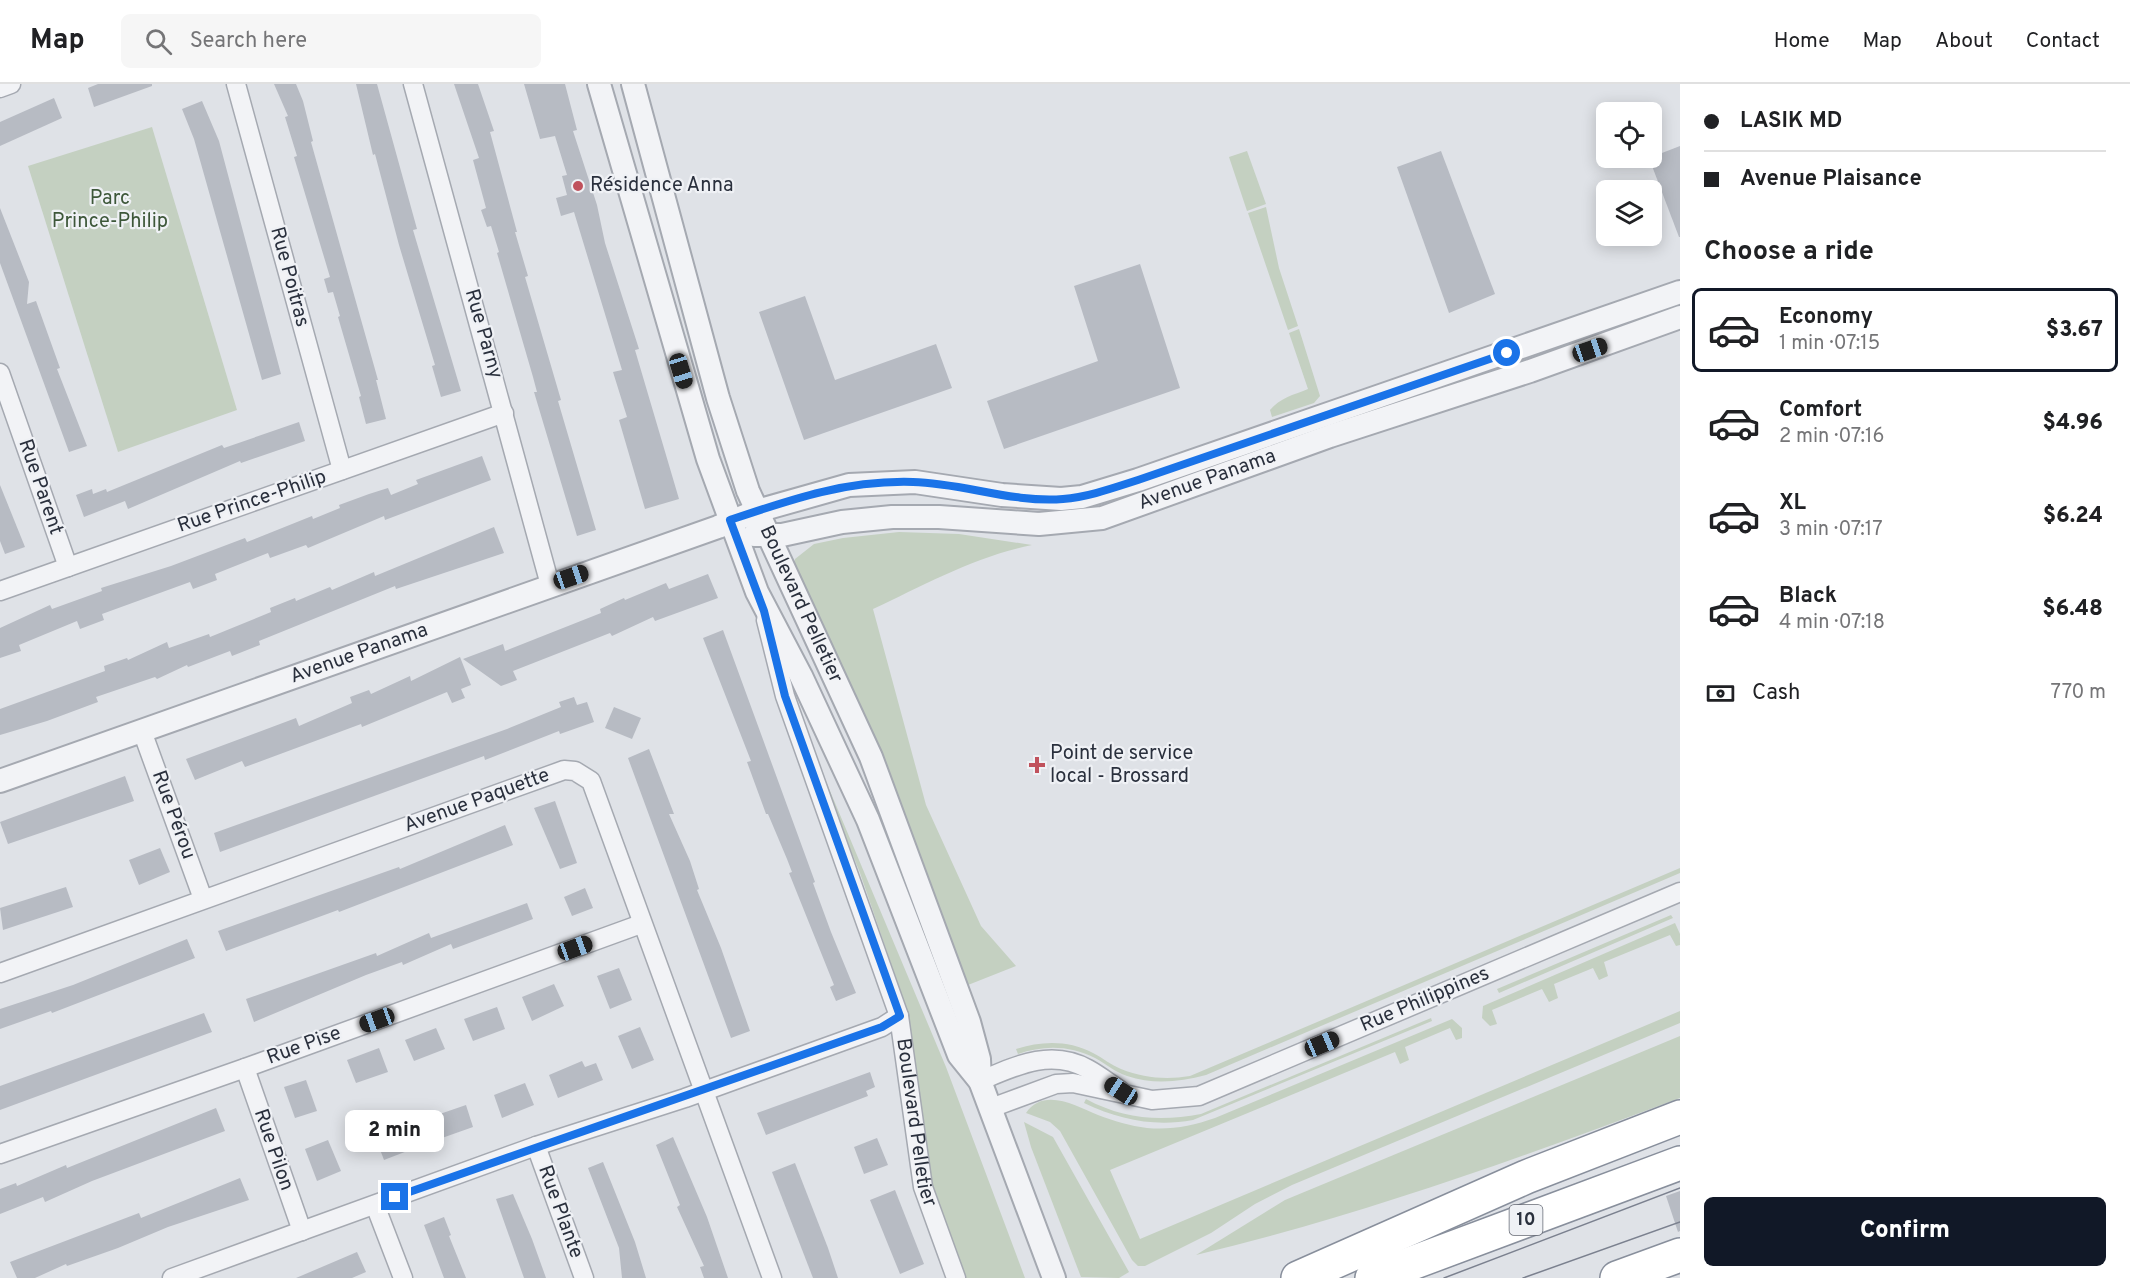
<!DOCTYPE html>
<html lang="en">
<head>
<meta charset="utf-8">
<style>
	body { margin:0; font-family:Overpass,sans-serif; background:#f6f6f6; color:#202124; height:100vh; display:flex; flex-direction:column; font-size:22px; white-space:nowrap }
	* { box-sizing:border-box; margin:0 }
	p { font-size:20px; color:#757577 }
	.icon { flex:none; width:33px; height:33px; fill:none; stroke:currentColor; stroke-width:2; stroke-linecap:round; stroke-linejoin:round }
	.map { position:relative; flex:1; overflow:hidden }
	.panel { display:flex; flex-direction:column; background:#fff; width:450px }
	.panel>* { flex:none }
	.banner { display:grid; align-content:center; height:132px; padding:0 24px; background:#fff }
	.tools { position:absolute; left:1596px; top:18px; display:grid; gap:12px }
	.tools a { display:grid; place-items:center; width:66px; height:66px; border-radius:9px; background:#fff; box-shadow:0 3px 15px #0003; font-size:30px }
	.end { position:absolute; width:27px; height:27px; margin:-14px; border:8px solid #1a73e8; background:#fff; box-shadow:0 0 0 3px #fff }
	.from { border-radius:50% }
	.bubble { position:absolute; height:42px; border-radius:9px; background:#fff; box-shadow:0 3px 15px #0003; font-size:20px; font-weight:800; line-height:42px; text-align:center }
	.car { position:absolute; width:18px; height:36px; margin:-18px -9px; border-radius:8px; box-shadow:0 0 4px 2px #0007; background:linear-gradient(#222 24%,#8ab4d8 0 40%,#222 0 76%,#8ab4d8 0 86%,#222 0) }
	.banner b { display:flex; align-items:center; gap:21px; height:57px; font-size:22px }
	.banner b+b { border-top:2px solid #e0e0e0 }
	.banner i { width:15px; height:15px; background:#202124 }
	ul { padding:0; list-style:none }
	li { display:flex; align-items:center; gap:18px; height:84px; margin:0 12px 9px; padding:0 12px; border:3px solid transparent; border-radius:9px }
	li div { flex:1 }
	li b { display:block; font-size:22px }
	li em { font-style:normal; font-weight:800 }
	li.active { border-color:#111827 }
	li>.icon { width:54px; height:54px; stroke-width:1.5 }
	h2 { padding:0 24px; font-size:27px; line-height:72px }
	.pay { display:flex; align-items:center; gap:15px; height:66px; padding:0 24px; font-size:22px }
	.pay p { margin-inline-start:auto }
	.button { display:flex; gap:12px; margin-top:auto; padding:12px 24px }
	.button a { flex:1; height:69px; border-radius:9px; background:#111827; color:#fff; font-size:24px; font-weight:800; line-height:69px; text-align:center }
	header { display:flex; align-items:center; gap:36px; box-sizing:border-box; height:84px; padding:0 30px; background:#fff; border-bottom:2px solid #e0e0e0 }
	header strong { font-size:28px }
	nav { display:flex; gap:33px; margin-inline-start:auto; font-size:21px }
	.search { width:420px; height:54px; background:#f6f6f6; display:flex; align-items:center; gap:15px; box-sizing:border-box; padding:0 21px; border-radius:9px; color:#757577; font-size:22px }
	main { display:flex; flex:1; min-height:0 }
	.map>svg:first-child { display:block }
	.green { fill:#c4d0c1 }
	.building { fill:#b7bbc3 }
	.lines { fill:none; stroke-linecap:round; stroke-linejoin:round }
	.minor-casing { stroke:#a5a9b1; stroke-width:21 }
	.tertiary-casing { stroke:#a5a9b1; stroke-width:26 }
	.motorway-casing { stroke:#888f9c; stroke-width:36 }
	.minor { stroke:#f2f3f6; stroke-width:18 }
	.tertiary { stroke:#f2f3f6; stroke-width:22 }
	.motorway { stroke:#fff; stroke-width:33 }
	.tram { stroke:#7b818f; stroke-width:1.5 }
	.route { stroke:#1a73e8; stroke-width:8 }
	.poi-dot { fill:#c0515c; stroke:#eff1f5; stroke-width:2 }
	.labels { text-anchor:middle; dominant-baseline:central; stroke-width:4.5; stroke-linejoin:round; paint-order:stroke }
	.shield { fill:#eff1f5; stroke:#656a74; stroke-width:1.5 }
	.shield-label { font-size:18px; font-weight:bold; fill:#2a303d }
	.poi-label { font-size:20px; fill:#2a303d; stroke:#eff1f5; text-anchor:start }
	.park-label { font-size:20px; fill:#3d5739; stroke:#eff1f5 }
	.street-label { font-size:20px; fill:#2a303d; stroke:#eff1f5 }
</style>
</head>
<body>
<header>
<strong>Map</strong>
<div class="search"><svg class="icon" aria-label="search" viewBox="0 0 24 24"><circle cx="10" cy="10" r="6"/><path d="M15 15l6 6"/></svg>Search here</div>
<nav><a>Home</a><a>Map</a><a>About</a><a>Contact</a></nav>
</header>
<main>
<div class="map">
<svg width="1680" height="1194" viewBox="0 0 1680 1194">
	<rect width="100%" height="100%" fill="#dfe2e7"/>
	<!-- green -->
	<g class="green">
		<path d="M152,43L237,326L118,368L28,82Z"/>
		<path d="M1247,67L1266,120L1247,127L1229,73Z"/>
		<path d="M1266,123L1279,184L1298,242L1288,246L1248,129Z"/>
		<path d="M1299,245L1320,312L1314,319L1272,333L1270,326C1280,314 1293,311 1308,305L1289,249Z"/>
		<path d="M899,448L959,450L1032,461C976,472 924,501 873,525L926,721L981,842L1016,882L968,901L885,679L793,484L795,475L814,460L843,454Z"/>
		<path d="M809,657L946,983L1025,1194H966L930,1099L909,932L860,789L807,658Z"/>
		<path d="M1680,784V789L1206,991C1179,998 1154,1001 1127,992C1115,988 1106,980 1095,974C1070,961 1043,961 1018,970L1016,965C1042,957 1068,956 1093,969C1103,974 1111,981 1121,985C1144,994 1166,996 1190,992Z"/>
		<path d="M1671,831L1673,834L1499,909L1497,905Z"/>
		<path d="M1675,839L1680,850V861L1676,862L1670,851L1604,878L1608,892L1599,896L1593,884L1554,900L1558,914L1549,918L1542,905L1492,926L1497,940L1490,942L1482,934L1483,922Z"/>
		<path d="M1680,927V939L1292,1101L1255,1120L1211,1149L1145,1182H1138L1132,1176L1060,1047L1050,1038L1026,1029C1044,1003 1076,1022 1098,1031C1114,1037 1130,1042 1147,1044C1172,1046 1192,1042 1215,1034L1452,935L1462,944V954L1456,956L1450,944L1405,963L1409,976L1400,980L1395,968L1110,1086L1140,1155Z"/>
		<path d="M1431,934L1432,937L1193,1036C1155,1043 1120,1036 1084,1019L1086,1015C1123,1035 1160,1038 1201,1030Z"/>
		<path d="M1680,952V1014C1520,1074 1362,1131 1196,1171L1285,1116Z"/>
		<path d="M1024,1038L1053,1053L1129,1188L1119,1194L1081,1193L1031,1063Z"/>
	</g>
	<!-- building -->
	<g class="building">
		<path d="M98,0H152V2L94,23L88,4Z"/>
		<path d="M274,0H296L303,17L313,57L311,58L378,296H376L386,335L366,340L359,313L361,312L338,233L340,232L333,208L328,209L324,195L330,193L294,73L297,72L285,33L288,32Z"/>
		<path d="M356,0H377L417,145L413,146L461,307L441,313L432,282L435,281L399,161L375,70L373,71Z"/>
		<path d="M454,0H478L494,47L490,48L517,148H515L528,192L525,193L561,316L558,317L596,446L577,452L534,308H537L533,293L497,169L499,168L491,142L487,143L481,126L486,124L473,76L479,74Z"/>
		<path d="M524,0H565L577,46L573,47L597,121L605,159L639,265L635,266L679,415L645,425L619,336L627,333L613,288L622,286L574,128L561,132L556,114L567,111L562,92L567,91L555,52L540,55Z"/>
		<path d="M54,14L62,34L0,62V38Z"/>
		<path d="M202,17L219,57L281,290L262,296L194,55L182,25Z"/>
		<path d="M1680,62V153H1679L1649,74Z"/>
		<path d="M1441,67L1495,210L1449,229L1397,83Z"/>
		<path d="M0,124L29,198L27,220L36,217L60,284L57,285L87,362L69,368L0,179Z"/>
		<path d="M1140,180L1180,304L1004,365L987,317L1098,277L1074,202Z"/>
		<path d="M805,212L835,296L936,260L952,304L804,356L759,228Z"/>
		<path d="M299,338L305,357L241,379L240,377L128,425L125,417L84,433L76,411L92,405L93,410L106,405L107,408L222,361L224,364Z"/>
		<path d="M482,372L491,396L385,436L384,432L308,464L306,461L270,474L268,469L215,490L217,496L193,505L190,498L102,530L104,536L80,545L77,537L19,561L21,567L0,574V544L50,521L52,525L102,507L101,504L171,482L245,454L247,458L312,432L313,435L340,424L339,421L369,410L388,404L391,411L418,400L416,396Z"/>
		<path d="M0,401L25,463L5,470L0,457Z"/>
		<path d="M494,443L504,469L396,505L395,502L259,557L260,561L232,572L230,567L188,583L187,581L157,595L155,593L96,613L98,618L47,637L0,651V625L105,587L104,582L127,574L128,576L167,558L169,564L209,550L210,553L271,528L270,524L295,514L296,517L330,503L332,506L374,488L375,492Z"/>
		<path d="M708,490L718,514L655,537L653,533L612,552L610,549L513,587L517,596L501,602L463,575L503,560L505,567L601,529L600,525L624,514L625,516L666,499L669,505Z"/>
		<path d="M723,546L815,798L813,799L831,848L856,909L836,917L830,903L834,901L789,789L792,788L787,775L768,730H766L747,678L751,677L703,554Z"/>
		<path d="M460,573L471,601L461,605L465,614L452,619L447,608L362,643L361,640L245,683L242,677L195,696L186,675L296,634L299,642L352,619L350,613L369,606L371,610L410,592L411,597Z"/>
		<path d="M574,613L577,621L587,618L594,638L560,650L559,647L485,676L484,672L220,768L214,749L507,645L561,623L559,618Z"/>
		<path d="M614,623L641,634L632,655L605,644Z"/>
		<path d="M649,665L674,730H669L690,777L699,805L697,806L721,864L750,947L731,954L628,674Z"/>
		<path d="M125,692L134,717L8,760L0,738Z"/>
		<path d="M555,717L577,779L560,785L534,724Z"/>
		<path d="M505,741L513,761L339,828L338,826L226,867L218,847L399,783L400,785Z"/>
		<path d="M160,764L170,788L139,801L129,776Z"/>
		<path d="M66,803L73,823L3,846L0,824Z"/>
		<path d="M585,804L593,824L572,832L564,813Z"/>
		<path d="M527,819L533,835L453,865L451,860L403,881L402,878L366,891L254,938L246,915L376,869L377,872L429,849L431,854Z"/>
		<path d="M187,855L195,874L52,929L51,927L0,945V925L73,901Z"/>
		<path d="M619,884L632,916L610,925L597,892Z"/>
		<path d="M554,900L564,922L532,937L522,913Z"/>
		<path d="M497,923L505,945L473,957L464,935Z"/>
		<path d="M204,929L212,948L0,1026V1002Z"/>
		<path d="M640,943L654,976L632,985L618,952Z"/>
		<path d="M436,944L445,965L414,977L405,956Z"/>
		<path d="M379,964L388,988L356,999L347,976Z"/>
		<path d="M582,977L585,983L596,979L603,996L558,1014L549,991Z"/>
		<path d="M870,988L875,1003L866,1007L868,1012L766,1051L757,1029Z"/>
		<path d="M306,996L317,1027L295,1034L284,1003Z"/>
		<path d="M525,999L534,1021L502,1034L494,1011Z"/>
		<path d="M466,1021L473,1043L442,1054L434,1032Z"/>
		<path d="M216,1024L225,1047L92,1097L45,1118L43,1113L0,1130V1105L16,1099L17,1102L66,1081L67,1084Z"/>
		<path d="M407,1043L415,1064L384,1076L376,1055Z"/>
		<path d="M673,1053L707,1133L728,1194H704L700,1183L704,1182L677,1123L680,1121L656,1061Z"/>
		<path d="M877,1054L888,1081L864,1090L854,1063Z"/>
		<path d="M328,1056L341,1087L317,1097L305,1065Z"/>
		<path d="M603,1078L635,1158L646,1194H622L619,1164L588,1084Z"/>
		<path d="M795,1079L828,1164L838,1194H813L772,1088Z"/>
		<path d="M240,1094L249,1116L168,1143L118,1164L67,1182L66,1180L35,1194H17L10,1178L139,1129L141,1134Z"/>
		<path d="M895,1106L924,1180L900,1190L870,1116Z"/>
		<path d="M1680,1107V1147L1678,1148L1666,1112Z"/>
		<path d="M513,1110L532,1155L546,1194H524L496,1115Z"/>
		<path d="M444,1133L451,1151L449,1152L466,1194H444L424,1141Z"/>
		<path d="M357,1168L366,1188L352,1194H296Z"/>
	</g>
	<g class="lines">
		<!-- minor casing -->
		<g class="minor-casing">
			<g id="minor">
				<path d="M236,0L342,386"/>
				<path d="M413,0L550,501"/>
				<path d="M0,4L11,0"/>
				<path d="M0,289L68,483"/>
				<path d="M0,507L504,329"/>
				<path id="s1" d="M766,536L785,612L899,932L923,1103L956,1194"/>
				<path d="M142,647L203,815"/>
				<path d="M0,889L564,686L575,687L591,697L772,1194"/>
				<path d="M245,984L302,1147"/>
				<path d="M980,997C1015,982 1051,964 1088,985C1099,991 1109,999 1120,1006"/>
				<path d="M991,1024L1056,1000L1073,999L1152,1016L1199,1012L1680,808"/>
				<path d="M536,1062L584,1194"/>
				<path d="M0,1070L245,984L641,840"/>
				<path d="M375,1121L403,1194"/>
				<path d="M172,1194L536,1062L685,1014L882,943L899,932"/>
			</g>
		</g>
		<!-- tertiary casing -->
		<g class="tertiary-casing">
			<g id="tertiary">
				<path d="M599,0L708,375L757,508L801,592L868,736L959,971L980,997L1054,1194"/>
				<path id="s2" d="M633,0L718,314L748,407L871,673L969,938L979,975L980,997"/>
				<path id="s3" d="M754,451H782L842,438L892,433H939L1039,440L1102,434L1330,352L1530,287L1680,233"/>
				<path id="s4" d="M0,697L718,443L757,427L849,401L915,398L1002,411L1061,415L1082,413L1138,396L1680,208"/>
			</g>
		</g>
		<!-- motorway casing -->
		<g class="motorway-casing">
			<g id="motorway">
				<path d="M1298,1194L1526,1093L1680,1033"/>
				<path d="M1372,1194L1680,1079"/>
				<path d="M1617,1194L1680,1171"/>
			</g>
		</g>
		<!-- minor -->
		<use href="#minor" class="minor"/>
		<!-- tertiary -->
		<use href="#tertiary" class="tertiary"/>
		<!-- motorway -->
		<use href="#motorway" class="motorway"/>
		<!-- tram -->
		<g class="tram">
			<path d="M1444,1194L1680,1104"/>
			<path d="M1523,1194L1680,1138"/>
		</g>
	</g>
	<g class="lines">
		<!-- route -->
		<path class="route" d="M395,1113L882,943L900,932L785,612L764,527L730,436C792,415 847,396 913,398C963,399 1012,419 1063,415C1088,413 1113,404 1138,396L1507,269"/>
	</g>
	<!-- markers -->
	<g class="poi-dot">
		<circle cx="578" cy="102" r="6"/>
		<path d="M1034 672h6v6h6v6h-6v6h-6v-6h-6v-6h6z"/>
	</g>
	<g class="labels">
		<!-- shield labels -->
		<rect class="shield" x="1509.5" y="1121" width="33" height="30" rx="4.5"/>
		<g class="shield-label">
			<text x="1526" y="1136">10</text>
		</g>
		<!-- poi labels -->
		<g class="poi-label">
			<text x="590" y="102">Résidence Anna</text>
			<text x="1050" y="670">Point de service<tspan x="1050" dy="23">local - Brossard</tspan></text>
		</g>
		<!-- park labels -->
		<g class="park-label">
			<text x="110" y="115">Parc<tspan x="110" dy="23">Prince-Philip</tspan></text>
		</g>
		<!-- street labels -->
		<g class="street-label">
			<text transform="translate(289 193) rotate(75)">Rue Poitras</text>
			<text transform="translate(483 250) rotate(74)">Rue Parny</text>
			<text stroke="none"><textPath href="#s3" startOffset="462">Avenue Panama</textPath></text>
			<text transform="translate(40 403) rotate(71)">Rue Parent</text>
			<text transform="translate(252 418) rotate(-19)">Rue Prince-Philip</text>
			<text stroke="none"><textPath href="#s2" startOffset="548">Boulevard Pelletier</textPath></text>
			<text stroke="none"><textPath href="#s4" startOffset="381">Avenue Panama</textPath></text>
			<text transform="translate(477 717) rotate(-20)">Avenue Paquette</text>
			<text transform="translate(173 731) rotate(70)">Rue Pérou</text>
			<text transform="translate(1425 916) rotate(-23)">Rue Philippines</text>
			<text transform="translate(304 962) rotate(-20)">Rue Pise</text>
			<text stroke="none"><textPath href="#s1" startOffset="526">Boulevard Pelletier</textPath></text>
			<text transform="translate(273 1066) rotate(71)">Rue Pilon</text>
			<text transform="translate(560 1128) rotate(70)">Rue Plante</text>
		</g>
	</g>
</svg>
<div class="tools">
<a><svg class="icon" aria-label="locate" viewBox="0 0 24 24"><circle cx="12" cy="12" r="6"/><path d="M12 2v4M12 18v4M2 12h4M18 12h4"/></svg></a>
<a><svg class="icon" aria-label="layers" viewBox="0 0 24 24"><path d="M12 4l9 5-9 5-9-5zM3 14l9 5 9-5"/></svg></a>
</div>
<i class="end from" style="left:1507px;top:269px"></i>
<i class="end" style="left:395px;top:1113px"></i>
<div class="bubble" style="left:345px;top:1026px;width:99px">2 min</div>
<i class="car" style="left:1590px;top:266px;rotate:71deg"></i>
<i class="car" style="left:681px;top:287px;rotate:163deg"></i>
<i class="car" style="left:571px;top:493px;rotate:71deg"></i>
<i class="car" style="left:575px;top:864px;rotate:70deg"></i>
<i class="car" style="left:377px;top:936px;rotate:250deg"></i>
<i class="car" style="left:1322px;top:960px;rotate:67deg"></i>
<i class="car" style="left:1121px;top:1007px;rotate:303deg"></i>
</div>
<section class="panel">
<div class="banner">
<b><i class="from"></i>LASIK MD</b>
<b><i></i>Avenue Plaisance</b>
</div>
<h2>Choose a ride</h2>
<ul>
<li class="active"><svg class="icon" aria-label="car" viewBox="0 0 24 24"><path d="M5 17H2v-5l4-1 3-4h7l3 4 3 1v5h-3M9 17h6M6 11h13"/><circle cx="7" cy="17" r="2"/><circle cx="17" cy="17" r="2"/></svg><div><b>Economy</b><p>1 min · 07:15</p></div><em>$3.67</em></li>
<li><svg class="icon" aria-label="car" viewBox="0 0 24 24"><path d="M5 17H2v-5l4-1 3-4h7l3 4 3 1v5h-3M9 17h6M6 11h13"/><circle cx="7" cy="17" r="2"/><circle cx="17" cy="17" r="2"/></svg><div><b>Comfort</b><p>2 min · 07:16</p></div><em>$4.96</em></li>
<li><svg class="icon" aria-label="car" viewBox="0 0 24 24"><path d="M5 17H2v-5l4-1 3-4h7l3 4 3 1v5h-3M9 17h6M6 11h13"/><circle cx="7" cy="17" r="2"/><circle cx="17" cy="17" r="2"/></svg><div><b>XL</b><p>3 min · 07:17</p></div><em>$6.24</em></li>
<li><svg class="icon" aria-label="car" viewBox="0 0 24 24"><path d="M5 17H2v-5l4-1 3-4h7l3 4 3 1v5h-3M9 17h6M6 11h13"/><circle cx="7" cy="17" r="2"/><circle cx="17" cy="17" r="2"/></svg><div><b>Black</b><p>4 min · 07:18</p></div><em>$6.48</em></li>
</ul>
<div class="pay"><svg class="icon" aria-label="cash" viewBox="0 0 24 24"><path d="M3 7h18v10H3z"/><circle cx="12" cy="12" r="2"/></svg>Cash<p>770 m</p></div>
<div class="button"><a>Confirm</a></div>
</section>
</main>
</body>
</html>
